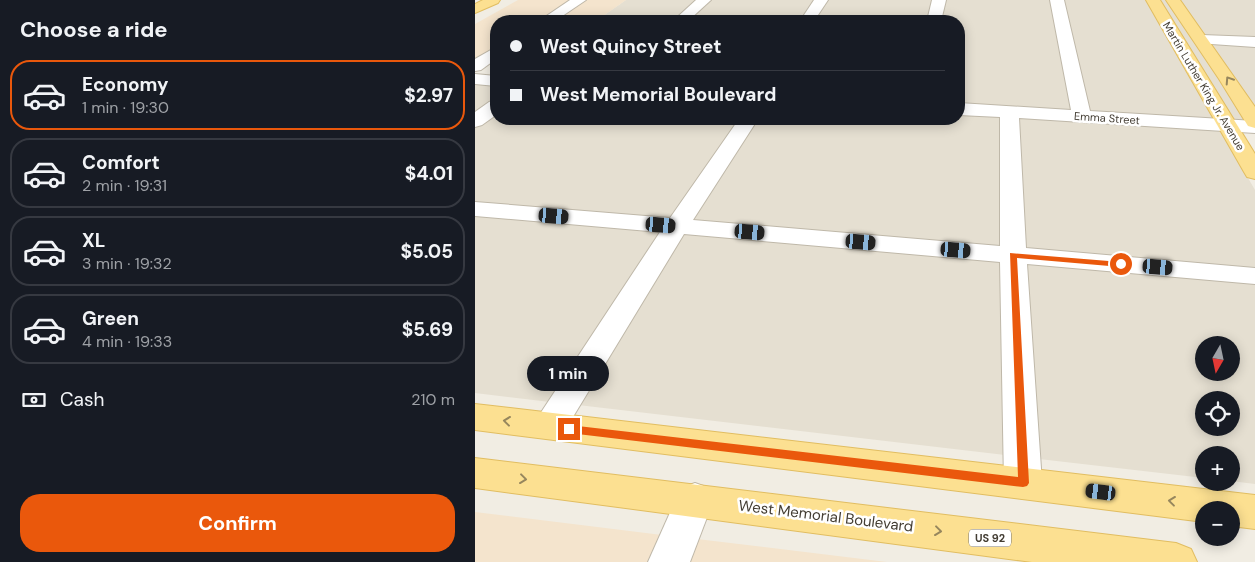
<!DOCTYPE html>
<html lang="en">
<head>
<meta charset="utf-8">
<style>
	body { margin:0; font-family:"DM Sans",sans-serif; background:#242831; color:#f1f3f6; height:100vh; display:flex; flex-direction:column; font-size:19px; white-space:nowrap }
	* { box-sizing:border-box; margin:0 }
	p { font-size:16px; color:#9ea1a6 }
	.icon { flex:none; width:28px; height:28px; fill:none; stroke:currentColor; stroke-width:2; stroke-linecap:round; stroke-linejoin:round }
	.map { position:relative; flex:1; overflow:hidden }
	.details { display:flex; flex-direction:column; background:#171b24; width:475px }
	.details>* { flex:none }
	.guide { position:absolute; left:15px; top:15px; width:475px; height:110px; border-radius:20px; box-shadow:0 2px 12px #0003; display:grid; align-content:center; height:110px; padding:0 20px; background:#171b24 }
	.needle { width:32px; rotate:189deg }
	.tools { position:absolute; left:720px; top:336px; display:grid; gap:10px }
	.tools a { display:grid; place-items:center; width:45px; height:45px; border-radius:50%; background:#171b24; box-shadow:0 2px 12px #0003; font-size:25px }
	.end { position:absolute; width:22px; height:22px; margin:-11px; border:6px solid #ea580c; background:#fff; box-shadow:0 0 0 2px #fff }
	.from { border-radius:50% }
	.bubble { position:absolute; height:35px; border-radius:18px; background:#171b24; box-shadow:0 2px 12px #0003; font-size:16px; font-weight:700; line-height:35px; text-align:center }
	.car { position:absolute; width:15px; height:30px; margin:-15px -8px; border-radius:6px; box-shadow:0 0 4px 1px #0007; background:linear-gradient(#222 24%,#8ab4d8 0 40%,#222 0 76%,#8ab4d8 0 86%,#222 0) }
	.guide b { display:flex; align-items:center; gap:18px; height:48px; font-size:19px }
	.guide b+b { border-top:1px solid #363941 }
	.guide i { width:12px; height:12px; background:#f1f3f6 }
	ul { padding:0; list-style:none }
	li { display:flex; align-items:center; gap:15px; height:70px; margin:0 10px 8px; padding:0 10px; border:2px solid #363941; border-radius:20px }
	li div { flex:1 }
	li b { display:block; font-size:19px }
	li em { font-style:normal; font-weight:700 }
	li.selected { border-color:#ea580c }
	li>.icon { width:45px; height:45px; stroke-width:1.5 }
	h2 { padding:0 20px; font-size:22px; line-height:60px }
	.pay { display:flex; align-items:center; gap:12px; height:55px; padding:0 20px; font-size:19px }
	.pay p { margin-inline-start:auto }
	.primary-button { display:flex; gap:10px; margin-top:auto; padding:10px 20px }
	.primary-button a { flex:1; height:58px; border-radius:20px; background:#ea580c; color:#fff; font-size:20px; font-weight:700; line-height:58px; text-align:center }
	main { display:flex; flex:1; min-height:0 }
	.map>svg:first-child { display:block }
	.residential { fill:#e5dfd1; fill-rule:evenodd }
	.commercial { fill:#f4e4cd }
	.lines { fill:none; stroke-linecap:round; stroke-linejoin:round }
	.minor-casing { stroke:#bfb8a9; stroke-width:2 }
	.major-casing { stroke:#e1bd61; stroke-width:2 }
	.minor { fill:#fff; fill-rule:evenodd }
	.major { fill:#fce091; fill-rule:evenodd }
	.oneway { stroke:#96865d }
	.route { fill:#ea580c }
	.labels { text-anchor:middle; dominant-baseline:central; stroke-width:5; stroke-linejoin:round; paint-order:stroke }
	.far-street-label { font-size:11px; fill:#433d33; stroke:#fff }
	.shield { fill:#fff; stroke:#7b7770; stroke-width:1 }
	.shield-label { font-size:11px; font-weight:bold; fill:#433d33 }
	.near-street-label { font-size:15px; fill:#433d33; stroke:#fff }
</style>
</head>
<body>
<main>
<section class="details">
<h2>Choose a ride</h2>
<ul>
<li class="selected"><svg class="icon" aria-label="car" viewBox="0 0 24 24"><path d="M5 17H2v-5l4-1 3-4h7l3 4 3 1v5h-3M9 17h6M6 11h13"/><circle cx="7" cy="17" r="2"/><circle cx="17" cy="17" r="2"/></svg><div><b>Economy</b><p>1 min · 19:30</p></div><em>$2.97</em></li>
<li><svg class="icon" aria-label="car" viewBox="0 0 24 24"><path d="M5 17H2v-5l4-1 3-4h7l3 4 3 1v5h-3M9 17h6M6 11h13"/><circle cx="7" cy="17" r="2"/><circle cx="17" cy="17" r="2"/></svg><div><b>Comfort</b><p>2 min · 19:31</p></div><em>$4.01</em></li>
<li><svg class="icon" aria-label="car" viewBox="0 0 24 24"><path d="M5 17H2v-5l4-1 3-4h7l3 4 3 1v5h-3M9 17h6M6 11h13"/><circle cx="7" cy="17" r="2"/><circle cx="17" cy="17" r="2"/></svg><div><b>XL</b><p>3 min · 19:32</p></div><em>$5.05</em></li>
<li><svg class="icon" aria-label="car" viewBox="0 0 24 24"><path d="M5 17H2v-5l4-1 3-4h7l3 4 3 1v5h-3M9 17h6M6 11h13"/><circle cx="7" cy="17" r="2"/><circle cx="17" cy="17" r="2"/></svg><div><b>Green</b><p>4 min · 19:33</p></div><em>$5.69</em></li>
</ul>
<div class="pay"><svg class="icon" aria-label="cash" viewBox="0 0 24 24"><path d="M3 7h18v10H3z"/><circle cx="12" cy="12" r="2"/></svg>Cash<p>210 m</p></div>
<div class="primary-button"><a>Confirm</a></div>
</section>
<div class="map">
<svg width="780" height="562" viewBox="0 0 780 562">
	<rect width="100%" height="100%" fill="#f1ede3"/>
	<!-- residential -->
	<g class="residential">
		<path d="M151,0H223L198,21H121Z"/>
		<path d="M235,0H340L325,21H211Z"/>
		<path d="M352,0H458L452,21H338Z"/>
		<path d="M470,0H576L597,112L484,105V21H466Z"/>
		<path d="M588,0H671L740,121L615,113Z"/>
		<path d="M684,0H692L745,78L772,123L759,122Z"/>
		<path d="M704,0H780V40L732,38Z"/>
		<path d="M736,43L780,45V108L761,79Z"/>
		<path d="M0,83L21,84V100L0,115Z"/>
		<path d="M21,112V119H265L196,219L0,202V128Z"/>
		<path d="M484,113L526,116V247L217,220L283,119H484Z"/>
		<path d="M543,117L745,130L780,190V268L550,249Z"/>
		<path d="M0,216L186,232L75,402L0,393Z"/>
		<path d="M208,234L526,262L530,455L103,405Z"/>
		<path d="M550,264L780,283V484L756,481V455H729V478L564,459ZM729,345H756V372H729ZM729,400H756V428H729Z"/>
	</g>
	<!-- commercial -->
	<g class="commercial">
		<path d="M43,0H98L64,21H21V48L0,61V24Z"/>
		<path d="M111,0H151L121,21H77Z"/>
		<path d="M0,512L187,535L175,562H0Z"/>
		<path d="M222,539L412,562H213Z"/>
	</g>
	<g class="lines">
		<!-- minor casing -->
		<g class="minor-casing">
			<g id="minor">
				<path d="M95,0H111L80,21H64Z"/>
				<path d="M221,0H236L213,21H198Z"/>
				<path d="M339,0H353L339,21H325Z"/>
				<path d="M457,0H471L466,21H452Z"/>
				<path d="M575,0H589L615,111L780,121V133L544,118L551,248L780,268V284L552,264L567,483L561,494L548,499L535,494L529,483L525,262L209,234L87,435L75,439L63,435L58,426L63,417L185,232L0,216V202L195,218L264,119H283L218,220L525,246V117L484,115V103L596,110Z"/>
				<path d="M727,35L780,37V47L722,43L719,40L722,37Z"/>
				<path d="M21,47V59L6,70L0,71V59Z"/>
				<path d="M0,74L21,76V86L0,84Z"/>
				<path d="M21,100V115L7,125L0,127V112L14,102Z"/>
				<path d="M220,483L234,488L239,499L215,562H173L206,488Z"/>
			</g>
		</g>
		<!-- major casing -->
		<g class="major-casing">
			<g id="major">
				<path d="M8,0H25L23,3L0,13V4Z"/>
				<path d="M671,0H685L780,154V179L772,177L769,172Z"/>
				<path d="M691,0H705L780,107V128L773,126L744,79Z"/>
				<path d="M0,404L780,495V529L756,526V510H729V522L0,430Z"/>
				<path d="M0,458L701,543L716,549L722,562H557L0,488Z"/>
			</g>
		</g>
		<!-- minor -->
		<use href="#minor" class="minor"/>
		<!-- major -->
		<use href="#major" class="major"/>
	</g>
	<!-- one-way arrows -->
	<defs><path id="oneway-chevron" d="M-2-3.5L2.5 0L-2 3.5" fill="none" stroke-width="1.6" stroke-linecap="round" stroke-linejoin="round" transform="scale(1.25)"/></defs>
	<g class="oneway">
		<use href="#oneway-chevron" transform="translate(754 80) rotate(-123)"/>
		<use href="#oneway-chevron" transform="translate(32 421) rotate(-173)"/>
		<use href="#oneway-chevron" transform="translate(48 479) rotate(7)"/>
		<use href="#oneway-chevron" transform="translate(697 501) rotate(-173)"/>
		<use href="#oneway-chevron" transform="translate(463 531) rotate(7)"/>
	</g>
	<!-- route -->
	<path class="route" d="M535,253L646,262L650,264L646,267L542,258L554,483L552,486L548,487L94,433L88,429L94,425L543,477Z"/>
	<g class="labels">
		<!-- far-street labels -->
		<g class="far-street-label">
			<text transform="translate(729 86) rotate(59)">Martin Luther King Jr. Avenue</text>
			<text transform="translate(632 118) rotate(4)">Emma Street</text>
		</g>
		<!-- shield labels -->
		<rect class="shield" x="494" y="529.5" width="42" height="17" rx="4"/>
		<g class="shield-label">
			<text x="515" y="538">US 92</text>
		</g>
		<!-- near-street labels -->
		<g class="near-street-label">
			<text transform="translate(351 516) rotate(7)">West Memorial Boulevard</text>
		</g>
	</g>
</svg>
<div class="tools">
<a><svg class="needle" viewBox="-14 -14 28 28"><path d="M0-13l5 13h-10z" fill="#e53935"/><path d="M0 13l5-13h-10z" fill="#9ea1a6"/></svg></a>
<a><svg class="icon" aria-label="locate" viewBox="0 0 24 24"><circle cx="12" cy="12" r="6"/><path d="M12 2v4M12 18v4M2 12h4M18 12h4"/></svg></a>
<a>+</a>
<a>−</a>
</div>
<i class="end from" style="left:646px;top:264px"></i>
<i class="end" style="left:94px;top:429px"></i>
<div class="bubble" style="left:52px;top:356px;width:82px">1 min</div>
<i class="car" style="left:79px;top:216px;rotate:95deg"></i>
<i class="car" style="left:186px;top:225px;rotate:95deg"></i>
<i class="car" style="left:275px;top:232px;rotate:95deg"></i>
<i class="car" style="left:386px;top:242px;rotate:95deg"></i>
<i class="car" style="left:481px;top:250px;rotate:95deg"></i>
<i class="car" style="left:683px;top:267px;rotate:95deg"></i>
<i class="car" style="left:626px;top:492px;rotate:277deg"></i>
<div class="guide">
<b><i class="from"></i>West Quincy Street</b>
<b><i></i>West Memorial Boulevard</b>
</div>
</div>
</main>
</body>
</html>
